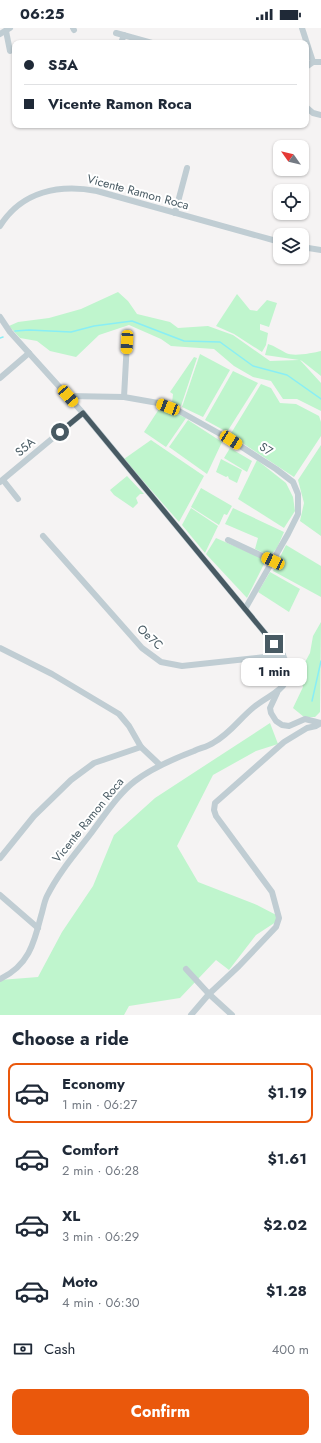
<!DOCTYPE html>
<html lang="en">
<head>
<meta charset="utf-8">
<style>
	body { margin:0; font-family:Jost,sans-serif; background:#f6f6f7; color:#1f2937; height:100vh; display:flex; flex-direction:column; font-size:15px; white-space:nowrap }
	* { box-sizing:border-box; margin:0 }
	p { font-size:13px; color:#747a83 }
	.icon { flex:none; width:22px; height:22px; fill:none; stroke:currentColor; stroke-width:2; stroke-linecap:round; stroke-linejoin:round }
	.map { position:relative; height:987px; overflow:hidden }
	.details { display:flex; flex-direction:column; background:#fff; flex:1 }
	.details>* { flex:none }
	.banner { position:absolute; left:12px; top:12px; width:297px; height:88px; border-radius:8px; box-shadow:0 1px 3px #0004; display:grid; align-content:center; height:88px; padding:0 12px; background:#fff }
	.needle { width:26px; rotate:304deg }
	.tools { position:absolute; left:273px; top:112px; display:grid; gap:8px }
	.tools a { display:grid; place-items:center; width:36px; height:36px; border-radius:8px; background:#fff; box-shadow:0 1px 3px #0004; font-size:20px }
	.end { position:absolute; width:18px; height:18px; margin:-9px; border:5px solid #485a63; background:#fff; box-shadow:0 0 0 2px #fff }
	.from { border-radius:50% }
	.bubble { position:absolute; height:28px; border-radius:8px; background:#fff; box-shadow:0 1px 3px #0004; font-size:13px; font-weight:700; line-height:28px; text-align:center }
	.car { position:absolute; width:12px; height:24px; margin:-12px -6px; border-radius:5px; box-shadow:0 0 3px 1px #0007; background:linear-gradient(#f5c518 24%,#345 0 40%,#f5c518 0 76%,#345 0 86%,#f5c518 0) }
	.banner b { display:flex; align-items:center; gap:14px; height:38px; font-size:15px }
	.banner b+b { border-top:1px solid #e0e1e3 }
	.banner i { width:10px; height:10px; background:#1f2937 }
	ul { padding:0; list-style:none }
	li { display:flex; align-items:center; gap:12px; height:60px; margin:0 8px 6px; padding:0 4px; border:2px solid transparent; border-radius:8px }
	li div { flex:1 }
	li b { display:block; font-size:15px }
	li em { font-style:normal; font-weight:700 }
	li.on { border-color:#ea580c }
	li>.icon { width:36px; height:36px; stroke-width:1.5 }
	h2 { padding:0 12px; font-size:18px; line-height:48px }
	.pay { display:flex; align-items:center; gap:10px; height:44px; padding:0 12px; font-size:15px }
	.pay p { margin-inline-start:auto }
	.cta { display:flex; gap:8px; margin-top:auto; padding:8px 12px }
	.cta a { flex:1; height:46px; border-radius:8px; background:#ea580c; color:#fff; font-size:16px; font-weight:700; line-height:46px; text-align:center }
	.status { display:flex; justify-content:space-between; align-items:center; height:28px; padding:0 20px; background:#fff; direction:ltr }
	.status svg { height:11px; fill:currentColor }
	.map>svg:first-child { display:block }
	.green { fill:#bff5cd }
	.lines { fill:none; stroke-linecap:round; stroke-linejoin:round }
	.stream { stroke:#89eef5; stroke-width:1.5 }
	.minor { stroke:#c0cdd3; stroke-width:6 }
	.route { stroke:#485a63; stroke-width:5 }
	.labels { text-anchor:middle; dominant-baseline:central; stroke-width:4; stroke-linejoin:round; paint-order:stroke }
	.street-label { font-size:12px; fill:#485a63; stroke:#fff }
</style>
</head>
<body>
<div class="status"><b>06:25</b><svg viewBox="0 0 49 12"><path d="M0 12V9h3v3zM5 12V6h3v6zM10 12V3h3v9zM15 12V0h3v12zM26 1h20v11H26zM47 4h2v5h-2z"/></svg></div>
<div class="map">
<svg width="321" height="987" viewBox="0 0 321 987">
	<rect width="100%" height="100%" fill="#f5f3f3"/>
	<!-- green -->
	<g class="green">
		<path d="M118,264L128,273L137,286L170,294L178,300L208,298L233,307L270,333L299,332L265,327L268,316C275,318 280,322 286,325C293,329 313,325 321,323V348L302,333L300,332L321,355V383L297,371H283L271,353L253,349L234,338L214,321L171,318L161,311L129,297L99,307L76,329L50,323L37,313L20,310L9,298L18,294L49,290L81,281Z"/>
		<path d="M237,266L250,282L257,283L267,272L277,275L269,299L260,296V302L268,305L266,317L262,324L234,306L216,298Z"/>
		<path d="M200,326L230,342L203,389L182,379Z"/>
		<path d="M194,329L197,330L181,378L172,375L173,366L170,364Z"/>
		<path d="M233,343L258,355L227,404L205,392Z"/>
		<path d="M261,356L271,360L280,375L296,376L319,388L321,394V408L294,449L230,407Z"/>
		<path d="M161,378L186,390L166,419L144,404Z"/>
		<path d="M188,392L222,414L207,446L169,419Z"/>
		<path d="M151,412L204,448L179,494L124,431Z"/>
		<path d="M321,417V508L300,493L304,475L298,452Z"/>
		<path d="M230,420L252,433L247,444L224,430Z"/>
		<path d="M221,431L242,442L237,455L229,451L228,448L226,449L216,444Z"/>
		<path d="M257,432L286,455L293,469L295,483L284,500L238,471Z"/>
		<path d="M127,448L144,466H140L136,470L138,475L133,480L114,467L110,462Z"/>
		<path d="M201,460L232,478L227,487L224,486L219,497L191,479Z"/>
		<path d="M191,480L218,498L205,525L182,497Z"/>
		<path d="M233,480L284,504L277,520L270,528L255,521L258,510L225,496Z"/>
		<path d="M216,510L266,532L247,570L206,526Z"/>
		<path d="M286,517L321,538V569L273,543Z"/>
		<path d="M270,544L300,561L289,584L258,564Z"/>
		<path d="M321,594L320,684L315,689H304L293,680L303,659L299,645L310,625L313,608Z"/>
		<path d="M270,695L278,716L256,723L213,747L177,818L198,854L257,877L282,890L256,907L229,942L216,932L180,970L129,978L124,987H0V952L38,949L62,904L93,858L114,807L155,770Z"/>
	</g>
	<g class="lines">
		<!-- stream -->
		<g class="stream">
			<path d="M15,303L29,302L71,304L94,298L132,293L184,313L220,314L253,338L287,347L321,371"/>
			<path d="M0,310L3,309"/>
			<path d="M312,673L321,633"/>
		</g>
		<!-- minor -->
		<g class="minor">
			<path d="M73,0L74,2"/>
			<path d="M302,0L313,34"/>
			<path d="M6,3L10,23"/>
			<path d="M116,5L152,15"/>
			<path d="M0,6L10,0"/>
			<path d="M121,15L124,7"/>
			<path d="M306,39L313,34H321"/>
			<path d="M306,79L313,85L321,87"/>
			<path d="M175,185L187,140"/>
			<path d="M0,198C22,163 59,156 97,163L280,214"/>
			<path d="M302,219L321,222"/>
			<path d="M0,289L10,304L83,385L283,627C297,661 275,662 254,679C239,691 231,705 213,715C207,719 200,720 194,723C173,731 152,740 135,753C119,765 104,788 92,804C76,825 59,844 47,868C44,874 43,882 41,888C34,916 28,938 0,951"/>
			<path d="M0,350L29,325"/>
			<path d="M68,368L124,369L158,375L179,383L231,412L276,441L293,454L298,466V486L288,506L245,581"/>
			<path d="M124,369L127,314"/>
			<path d="M3,452L18,471"/>
			<path d="M0,454L83,385"/>
			<path d="M43,508L142,620L161,634L182,638L283,627"/>
			<path d="M228,512L273,533"/>
			<path d="M0,620L52,646L119,686L129,698L141,719"/>
			<path d="M277,665L270,680L271,685L276,693L282,697L289,698L305,691L321,695"/>
			<path d="M0,830L34,788L71,752L94,735L141,719L160,737"/>
			<path d="M0,867L38,900"/>
			<path d="M186,941L209,966L232,987"/>
			<path d="M191,987L209,966L239,938L276,899L279,890L272,864L216,788L214,782L215,775L284,714L307,700L316,698L321,695"/>
		</g>
	</g>
	<g class="lines">
		<!-- route -->
		<path class="route" d="M60,404L83,385L274,616"/>
	</g>
	<g class="labels">
		<!-- street labels -->
		<g class="street-label">
			<text transform="translate(138 164) rotate(15)">Vicente Ramon Roca</text>
			<text transform="translate(25 419) rotate(-40)">S5A</text>
			<text transform="translate(266 421) rotate(33)">S7</text>
			<text transform="translate(150 609) rotate(43)">Oe7C</text>
			<text transform="translate(88 792) rotate(-51)">Vicente Ramon Roca</text>
		</g>
	</g>
</svg>
<div class="tools">
<a><svg class="needle" viewBox="-14 -14 28 28"><path d="M0-13l5 13h-10z" fill="#e53935"/><path d="M0 13l5-13h-10z" fill="#747a83"/></svg></a>
<a><svg class="icon" aria-label="locate" viewBox="0 0 24 24"><circle cx="12" cy="12" r="6"/><path d="M12 2v4M12 18v4M2 12h4M18 12h4"/></svg></a>
<a><svg class="icon" aria-label="layers" viewBox="0 0 24 24"><path d="M12 4l9 5-9 5-9-5zM3 14l9 5 9-5"/></svg></a>
</div>
<i class="end from" style="left:60px;top:404px"></i>
<i class="end" style="left:274px;top:616px"></i>
<div class="bubble" style="left:241px;top:630px;width:66px">1 min</div>
<i class="car" style="left:127px;top:314px;rotate:183deg"></i>
<i class="car" style="left:68px;top:368px;rotate:139deg"></i>
<i class="car" style="left:168px;top:379px;rotate:291deg"></i>
<i class="car" style="left:231px;top:412px;rotate:123deg"></i>
<i class="car" style="left:273px;top:533px;rotate:295deg"></i>
<div class="banner">
<b><i class="from"></i>S5A</b>
<b><i></i>Vicente Ramon Roca</b>
</div>
</div>
<section class="details">
<h2>Choose a ride</h2>
<ul>
<li class="on"><svg class="icon" aria-label="car" viewBox="0 0 24 24"><path d="M5 17H2v-5l4-1 3-4h7l3 4 3 1v5h-3M9 17h6M6 11h13"/><circle cx="7" cy="17" r="2"/><circle cx="17" cy="17" r="2"/></svg><div><b>Economy</b><p>1 min · 06:27</p></div><em>$1.19</em></li>
<li><svg class="icon" aria-label="car" viewBox="0 0 24 24"><path d="M5 17H2v-5l4-1 3-4h7l3 4 3 1v5h-3M9 17h6M6 11h13"/><circle cx="7" cy="17" r="2"/><circle cx="17" cy="17" r="2"/></svg><div><b>Comfort</b><p>2 min · 06:28</p></div><em>$1.61</em></li>
<li><svg class="icon" aria-label="car" viewBox="0 0 24 24"><path d="M5 17H2v-5l4-1 3-4h7l3 4 3 1v5h-3M9 17h6M6 11h13"/><circle cx="7" cy="17" r="2"/><circle cx="17" cy="17" r="2"/></svg><div><b>XL</b><p>3 min · 06:29</p></div><em>$2.02</em></li>
<li><svg class="icon" aria-label="car" viewBox="0 0 24 24"><path d="M5 17H2v-5l4-1 3-4h7l3 4 3 1v5h-3M9 17h6M6 11h13"/><circle cx="7" cy="17" r="2"/><circle cx="17" cy="17" r="2"/></svg><div><b>Moto</b><p>4 min · 06:30</p></div><em>$1.28</em></li>
</ul>
<div class="pay"><svg class="icon" aria-label="cash" viewBox="0 0 24 24"><path d="M3 7h18v10H3z"/><circle cx="12" cy="12" r="2"/></svg>Cash<p>400 m</p></div>
<div class="cta"><a>Confirm</a></div>
</section>
</body>
</html>
